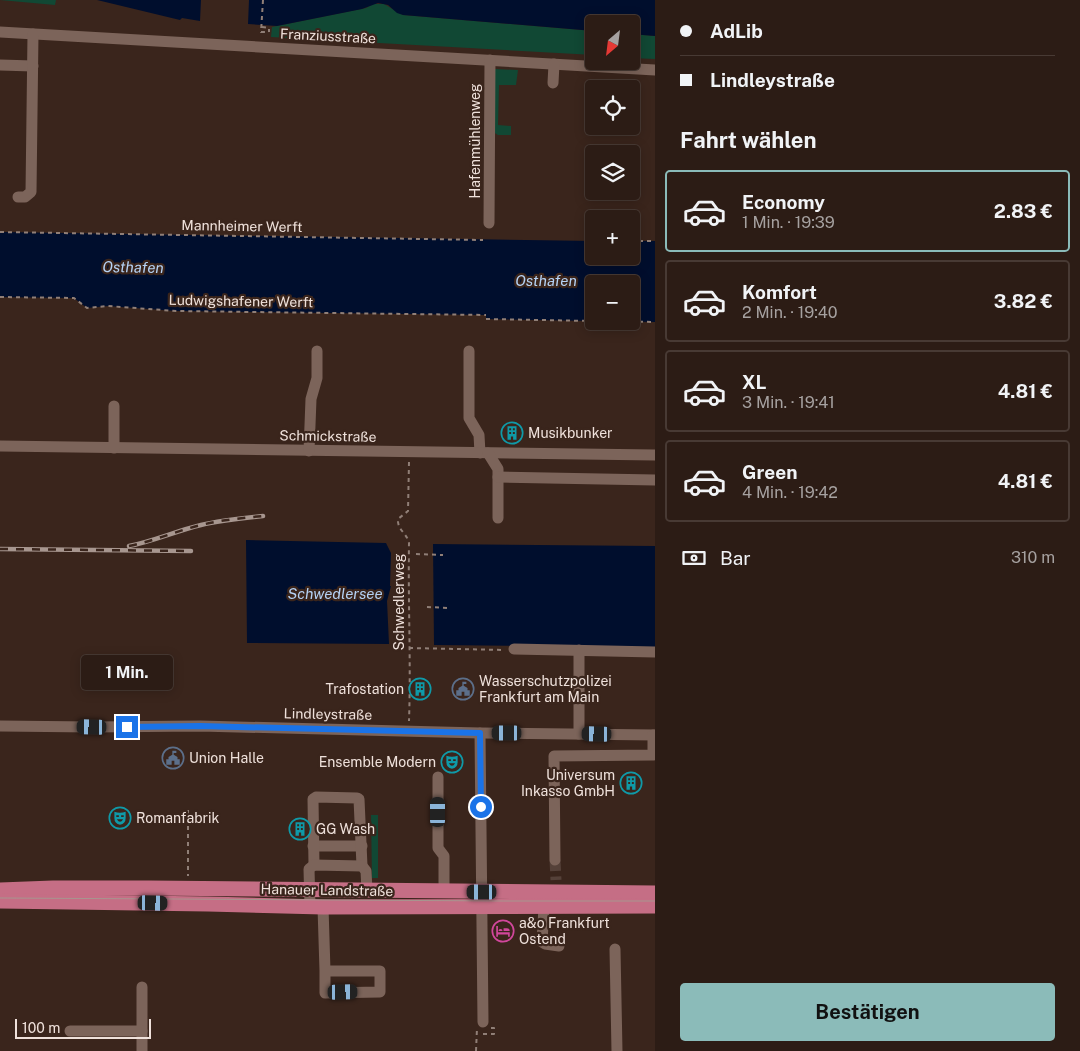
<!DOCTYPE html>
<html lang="de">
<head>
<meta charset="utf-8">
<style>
	body { margin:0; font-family:"Public Sans",sans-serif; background:#382922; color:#f1f3f6; height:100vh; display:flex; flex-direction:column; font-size:19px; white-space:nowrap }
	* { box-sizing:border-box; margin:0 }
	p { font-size:16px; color:#a6a1a0 }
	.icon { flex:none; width:28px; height:28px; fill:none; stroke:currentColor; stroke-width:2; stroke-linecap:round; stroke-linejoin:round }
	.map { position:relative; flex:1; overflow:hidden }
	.side { display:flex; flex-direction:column; background:#2c1c15; width:425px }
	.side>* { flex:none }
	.top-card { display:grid; align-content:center; height:110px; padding:0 25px; background:#2c1c15 }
	.needle { width:32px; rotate:208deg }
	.controls { position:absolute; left:585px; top:15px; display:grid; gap:10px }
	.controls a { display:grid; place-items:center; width:55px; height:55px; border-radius:5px; background:#2c1c15; box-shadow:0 2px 12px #0003,0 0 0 1px #483a34; font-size:25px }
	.scale { position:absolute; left:15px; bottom:12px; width:136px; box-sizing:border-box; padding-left:5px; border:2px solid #efe1db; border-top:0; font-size:14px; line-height:18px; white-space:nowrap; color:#efe1db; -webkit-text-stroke:4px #3a251c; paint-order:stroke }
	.end { position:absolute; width:22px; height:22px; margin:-11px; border:6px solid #1a73e8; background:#fff; box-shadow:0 0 0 2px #fff }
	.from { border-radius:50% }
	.bubble { position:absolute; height:35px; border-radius:5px; background:#2c1c15; box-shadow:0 2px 12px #0003,0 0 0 1px #483a34; font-size:16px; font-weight:700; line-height:35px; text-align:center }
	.car { position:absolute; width:15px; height:30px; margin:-15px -8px; border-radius:6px; box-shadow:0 0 4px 1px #0007; background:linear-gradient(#222 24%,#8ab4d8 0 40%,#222 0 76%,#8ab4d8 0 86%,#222 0) }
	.top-card b { display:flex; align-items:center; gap:18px; height:48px; font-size:19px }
	.top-card b+b { border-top:1px solid #483a34 }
	.top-card i { width:12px; height:12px; background:#f1f3f6 }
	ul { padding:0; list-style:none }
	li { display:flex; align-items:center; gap:15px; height:82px; margin:0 10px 8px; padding:0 15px; border:2px solid #483a34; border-radius:5px }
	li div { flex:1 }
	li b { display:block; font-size:19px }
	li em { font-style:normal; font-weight:700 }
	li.selected { border-color:#8bbbb9 }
	li>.icon { width:45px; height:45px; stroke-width:1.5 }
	h2 { padding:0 25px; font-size:22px; line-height:60px }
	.pay { display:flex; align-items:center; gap:12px; height:55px; padding:0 25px; font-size:19px }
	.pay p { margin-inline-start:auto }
	.primary-button { display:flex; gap:10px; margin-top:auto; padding:10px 25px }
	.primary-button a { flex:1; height:58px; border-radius:5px; background:#8bbbb9; color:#111; font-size:20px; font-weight:700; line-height:58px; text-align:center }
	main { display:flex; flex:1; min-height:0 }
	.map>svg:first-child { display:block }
	.green { fill:#114834 }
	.water { fill:#000e2d }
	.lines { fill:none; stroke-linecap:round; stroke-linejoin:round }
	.minor-tunnel { stroke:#554139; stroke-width:11; stroke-dasharray:11 5.5; stroke-linecap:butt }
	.path { stroke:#907f77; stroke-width:2; stroke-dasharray:4 4; stroke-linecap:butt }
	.minor { stroke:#7c645a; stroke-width:11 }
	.major { stroke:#c56e85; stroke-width:15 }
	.tram { stroke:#a7968f; stroke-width:1 }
	.rail-casing { stroke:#a7968f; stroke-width:4.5 }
	.rail { stroke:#3a251c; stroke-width:2.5; stroke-dasharray:8; stroke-linecap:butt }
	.route { stroke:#1a73e8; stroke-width:6 }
	.labels { text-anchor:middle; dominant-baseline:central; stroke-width:4.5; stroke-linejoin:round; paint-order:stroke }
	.street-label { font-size:14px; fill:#efe1db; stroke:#3a251c }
	.poi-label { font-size:14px; fill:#efe1db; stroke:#3a251c; text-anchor:start }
	.water-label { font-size:15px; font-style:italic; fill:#b5d2f5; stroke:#3a251c }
</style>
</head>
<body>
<main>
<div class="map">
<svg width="655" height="1051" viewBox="0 0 655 1051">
	<rect width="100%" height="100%" fill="#3a251c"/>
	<!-- green -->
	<g class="green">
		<path d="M0,0H56L55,5Z"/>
		<path d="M373,4H384L403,15L594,31V55L271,37L272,27L366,8Z"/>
		<path d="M631,34L655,36V59L631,58Z"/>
		<path d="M495,69L518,70L516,85H499L498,125L511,126V135H498L493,132Z"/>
		<path d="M371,815H378V878H372Z"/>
	</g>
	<!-- water -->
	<g class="water">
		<path d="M97,0H201L200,21L182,18L180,20Z"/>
		<path d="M249,0H655V36L631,34V24H594V31L403,15L397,13L388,5L378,3L362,9L277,26L248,24Z"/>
		<path d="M0,232L594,241V256H631V241H655V322L607,321H631V284H594V321L486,319V315L176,311L108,306L87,308L74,298L0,297Z"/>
		<path d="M246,540L386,543L391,553L390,586H391L387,601L389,644L247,643Z"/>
		<path d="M433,544L655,546V647L434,645Z"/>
	</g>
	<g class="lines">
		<!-- minor-tunnel -->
		<path class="minor-tunnel" d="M555,860L556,880"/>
		<!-- path -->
		<g class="path">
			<path d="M263,0L261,32H269"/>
			<path d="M262,27L269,28V32"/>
			<path d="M0,232L483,240"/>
			<path d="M631,241H655"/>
			<path d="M0,297L74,298L87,308L108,306L176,311L486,315"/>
			<path d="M486,319L594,321"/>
			<path d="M607,321L655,322"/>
			<path d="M409,462L408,511L398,519C397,530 407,533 409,543C408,602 411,662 409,721"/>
			<path d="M416,554L443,555"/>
			<path d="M427,607L449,608"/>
			<path d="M409,648L504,650"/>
			<path d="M188,810V876"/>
			<path d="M121,812V816"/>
			<path d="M483,1034H494V1028H490"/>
			<path d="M476,1051L477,1028"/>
		</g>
		<!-- minor -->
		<g class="minor">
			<path d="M0,32L655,70"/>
			<path d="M0,65L33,66"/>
			<path d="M553,83L554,64"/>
			<path d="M18,197H25L31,192L33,34"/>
			<path d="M489,223L490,60"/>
			<path d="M469,351V418L479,435L480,453"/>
			<path d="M0,446L655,455"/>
			<path d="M114,448V406"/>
			<path d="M309,451L311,399L317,378V351"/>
			<path d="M488,453L498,469V518"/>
			<path d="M498,477L655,480"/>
			<path d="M514,649L655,652"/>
			<path d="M0,726L92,727L200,726L480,733L655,735"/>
			<path d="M480,733L483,1022"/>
			<path d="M579,734V650"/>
			<path d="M438,777V848L444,856V892"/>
			<path d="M313,846H362"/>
			<path d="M555,860L554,756L653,755V735"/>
			<path d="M314,865L313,799L316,797L357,798L359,799L362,866"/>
			<path d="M310,907L309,869L314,865L362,866L366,871L367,891"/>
			<path d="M323,907L325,971H380V992L325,993V971"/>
			<path d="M544,907L542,942L545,944L559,946"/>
			<path d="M615,949L617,1051"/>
			<path d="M142,987V1051"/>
			<path d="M70,1031H142"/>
		</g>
		<!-- major -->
		<g class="major">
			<path d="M0,890L53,888H149L655,893"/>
			<path d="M0,901L208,904L323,907L655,906"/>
		</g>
		<!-- tram -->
		<path class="tram" d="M0,898L504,901H655"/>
		<!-- rail casing -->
		<g class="rail-casing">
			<g id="rail">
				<path d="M129,546C154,541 176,531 201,525C221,520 242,518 263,516"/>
				<path d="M0,549L191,551"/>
			</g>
		</g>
		<!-- rail -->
		<use href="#rail" class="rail"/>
	</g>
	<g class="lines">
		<!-- route -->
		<path class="route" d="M127,727L200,726L480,733L481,807"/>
	</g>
	<!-- icons -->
	<defs>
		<g id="building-ring" transform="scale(1.125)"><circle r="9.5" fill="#3a251c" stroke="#0f9aa8" stroke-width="1.5"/><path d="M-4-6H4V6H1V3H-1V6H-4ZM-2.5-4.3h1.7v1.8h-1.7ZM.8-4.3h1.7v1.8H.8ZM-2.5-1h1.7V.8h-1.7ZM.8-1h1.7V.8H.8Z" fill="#0f9aa8"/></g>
		<g id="civic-ring" transform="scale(1.125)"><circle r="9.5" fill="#3a251c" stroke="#5c6f8a" stroke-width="1.5"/><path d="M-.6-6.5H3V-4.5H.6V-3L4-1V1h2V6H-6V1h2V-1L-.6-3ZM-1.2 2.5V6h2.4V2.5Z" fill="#5c6f8a"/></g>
		<g id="theatre-ring" transform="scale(1.125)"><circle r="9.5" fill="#3a251c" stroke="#0f9aa8" stroke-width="1.5"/><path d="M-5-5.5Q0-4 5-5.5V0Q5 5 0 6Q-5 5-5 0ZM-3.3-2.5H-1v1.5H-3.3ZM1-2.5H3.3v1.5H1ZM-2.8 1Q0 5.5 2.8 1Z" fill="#0f9aa8"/></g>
		<g id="hotel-ring" transform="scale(1.125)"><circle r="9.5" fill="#3a251c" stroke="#d1479c" stroke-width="1.5"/><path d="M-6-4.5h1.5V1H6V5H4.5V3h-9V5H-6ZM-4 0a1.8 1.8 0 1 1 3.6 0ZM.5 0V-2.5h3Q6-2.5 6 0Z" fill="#d1479c"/></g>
	</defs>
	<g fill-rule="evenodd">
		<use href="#building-ring" x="512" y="433"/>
		<use href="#building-ring" x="420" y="689"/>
		<use href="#civic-ring" x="463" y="689"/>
		<use href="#civic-ring" x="173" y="758"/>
		<use href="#theatre-ring" x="452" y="762"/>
		<use href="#building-ring" x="631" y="783"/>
		<use href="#theatre-ring" x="120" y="818"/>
		<use href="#building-ring" x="300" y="829"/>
		<use href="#hotel-ring" x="503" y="931"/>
	</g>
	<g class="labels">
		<!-- street labels -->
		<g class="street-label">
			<text transform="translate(328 36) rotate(3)">Franziusstraße</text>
			<text transform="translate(475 141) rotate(-90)">Hafenmühlenweg</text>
			<text transform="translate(242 226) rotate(1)">Mannheimer Werft</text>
			<text transform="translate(241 301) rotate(1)">Ludwigshafener Werft</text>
			<text transform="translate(328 436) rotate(1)">Schmickstraße</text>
			<text transform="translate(399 602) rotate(-90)">Schwedlerweg</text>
			<text transform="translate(328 714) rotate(1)">Lindleystraße</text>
			<text transform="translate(327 890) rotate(1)">Hanauer Landstraße</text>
		</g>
		<!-- poi labels -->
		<g class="poi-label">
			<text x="528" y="433">Musikbunker</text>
			<text x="479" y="681">Wasserschutzpolizei<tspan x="479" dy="16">Frankfurt am Main</tspan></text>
			<text x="404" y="689" text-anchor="end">Trafostation</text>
			<text x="189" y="758">Union Halle</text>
			<text x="436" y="762" text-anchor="end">Ensemble Modern</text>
			<text x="615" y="775" text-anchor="end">Universum<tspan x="615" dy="16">Inkasso GmbH</tspan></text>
			<text x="136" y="818">Romanfabrik</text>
			<text x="316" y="829">GG Wash</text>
			<text x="519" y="923">a&amp;o Frankfurt<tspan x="519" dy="16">Ostend</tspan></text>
		</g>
		<!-- water labels -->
		<g class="water-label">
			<text transform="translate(133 267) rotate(1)">Osthafen</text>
			<text x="546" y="280">Osthafen</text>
			<text x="335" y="593">Schwedlersee</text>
		</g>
	</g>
</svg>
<div class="controls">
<a><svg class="needle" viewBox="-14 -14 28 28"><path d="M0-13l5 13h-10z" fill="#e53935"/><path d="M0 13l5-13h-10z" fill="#a6a1a0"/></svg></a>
<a><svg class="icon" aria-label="locate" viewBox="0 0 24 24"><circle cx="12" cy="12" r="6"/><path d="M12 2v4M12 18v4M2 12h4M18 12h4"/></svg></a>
<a><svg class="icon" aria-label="layers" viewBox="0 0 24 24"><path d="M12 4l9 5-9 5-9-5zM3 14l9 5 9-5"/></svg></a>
<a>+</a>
<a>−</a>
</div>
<div class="scale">100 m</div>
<i class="end from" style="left:481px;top:807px"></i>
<i class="end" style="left:127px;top:727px"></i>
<div class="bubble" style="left:81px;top:655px;width:92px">1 Min.</div>
<i class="car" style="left:92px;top:727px;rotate:271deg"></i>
<i class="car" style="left:507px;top:733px;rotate:270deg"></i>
<i class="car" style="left:597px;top:734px;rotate:271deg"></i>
<i class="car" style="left:438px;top:812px;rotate:0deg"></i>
<i class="car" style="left:482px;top:892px;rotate:270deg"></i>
<i class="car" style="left:153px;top:903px;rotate:91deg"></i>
<i class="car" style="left:343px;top:992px;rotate:89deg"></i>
</div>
<section class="side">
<div class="top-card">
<b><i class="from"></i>AdLib</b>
<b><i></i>Lindleystraße</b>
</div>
<h2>Fahrt wählen</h2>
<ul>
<li class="selected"><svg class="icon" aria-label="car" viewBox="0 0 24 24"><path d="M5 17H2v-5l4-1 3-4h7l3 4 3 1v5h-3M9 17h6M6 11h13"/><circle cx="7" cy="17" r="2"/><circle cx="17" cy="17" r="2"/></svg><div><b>Economy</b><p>1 Min. · 19:39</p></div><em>2.83 €</em></li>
<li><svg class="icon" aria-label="car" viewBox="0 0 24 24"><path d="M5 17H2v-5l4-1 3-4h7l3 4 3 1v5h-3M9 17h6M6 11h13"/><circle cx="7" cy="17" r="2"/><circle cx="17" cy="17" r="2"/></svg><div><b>Komfort</b><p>2 Min. · 19:40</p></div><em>3.82 €</em></li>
<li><svg class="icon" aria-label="car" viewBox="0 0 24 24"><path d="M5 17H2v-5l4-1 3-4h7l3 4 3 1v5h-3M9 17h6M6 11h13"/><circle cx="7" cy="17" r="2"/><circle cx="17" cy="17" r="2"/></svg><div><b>XL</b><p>3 Min. · 19:41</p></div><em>4.81 €</em></li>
<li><svg class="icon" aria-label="car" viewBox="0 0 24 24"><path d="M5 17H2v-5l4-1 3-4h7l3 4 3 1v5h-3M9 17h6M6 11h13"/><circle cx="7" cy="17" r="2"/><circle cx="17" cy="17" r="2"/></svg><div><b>Green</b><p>4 Min. · 19:42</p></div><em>4.81 €</em></li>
</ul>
<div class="pay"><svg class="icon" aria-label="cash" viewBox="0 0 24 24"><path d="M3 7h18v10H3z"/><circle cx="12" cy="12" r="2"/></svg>Bar<p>310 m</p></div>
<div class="primary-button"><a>Bestätigen</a></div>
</section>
</main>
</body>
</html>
